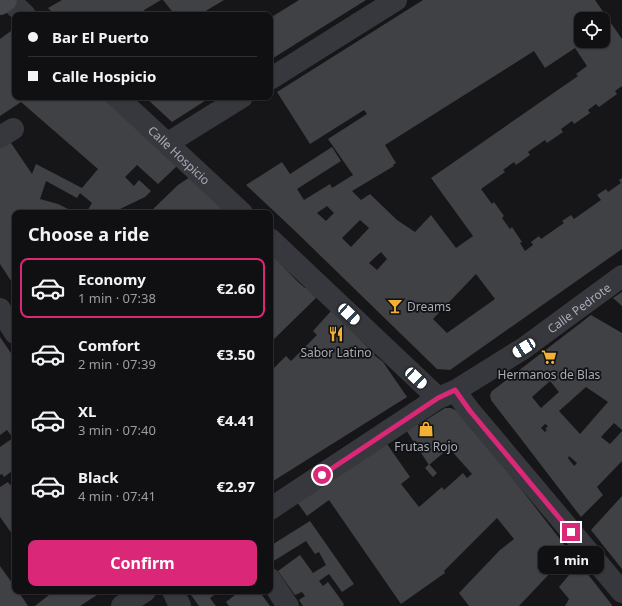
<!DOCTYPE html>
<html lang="en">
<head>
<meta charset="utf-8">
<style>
	body { margin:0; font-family:"Noto Sans",sans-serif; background:#19191b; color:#f1f3f6; height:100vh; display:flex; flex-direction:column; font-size:15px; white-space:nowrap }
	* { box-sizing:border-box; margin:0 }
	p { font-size:13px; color:#9c9d9f }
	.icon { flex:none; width:22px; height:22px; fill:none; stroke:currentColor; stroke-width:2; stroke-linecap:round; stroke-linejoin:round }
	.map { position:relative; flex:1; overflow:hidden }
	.drawer { position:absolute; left:12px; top:210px; width:261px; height:384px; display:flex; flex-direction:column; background:#101012; border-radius:8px; box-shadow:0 1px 3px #0004,0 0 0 1px #303032 }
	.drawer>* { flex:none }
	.hud { position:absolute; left:12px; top:12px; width:261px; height:88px; border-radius:8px; box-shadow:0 1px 3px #0004,0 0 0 1px #303032; display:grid; align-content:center; height:88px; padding:0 16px; background:#101012 }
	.fabs { position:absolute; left:574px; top:12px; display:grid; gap:8px }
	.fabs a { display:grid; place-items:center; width:36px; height:36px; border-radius:8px; background:#101012; box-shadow:0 1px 3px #0004,0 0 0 1px #303032; font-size:20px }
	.end { position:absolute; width:18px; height:18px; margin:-9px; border:5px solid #db2777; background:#fff; box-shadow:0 0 0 2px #fff }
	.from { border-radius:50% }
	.bubble { position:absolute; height:28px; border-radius:8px; background:#101012; box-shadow:0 1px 3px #0004,0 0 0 1px #303032; font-size:13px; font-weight:700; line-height:28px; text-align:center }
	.car { position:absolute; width:12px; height:24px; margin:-12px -6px; border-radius:5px; box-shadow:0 0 3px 1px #0007; background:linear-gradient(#fff 24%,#345 0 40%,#fff 0 76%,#345 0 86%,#fff 0) }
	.hud b { display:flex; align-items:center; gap:14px; height:38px; font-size:15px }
	.hud b+b { border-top:1px solid #303032 }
	.hud i { width:10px; height:10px; background:#f1f3f6 }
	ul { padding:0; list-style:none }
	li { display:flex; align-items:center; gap:12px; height:60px; margin:0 8px 6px; padding:0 8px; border:2px solid transparent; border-radius:8px }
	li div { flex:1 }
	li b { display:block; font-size:15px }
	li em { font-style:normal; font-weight:700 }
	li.selected { border-color:#db2777 }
	li>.icon { width:36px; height:36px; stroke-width:1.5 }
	h2 { padding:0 16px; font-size:18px; line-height:48px }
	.cta { display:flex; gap:8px; margin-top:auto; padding:8px 16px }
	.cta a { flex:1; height:46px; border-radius:8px; background:#db2777; color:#fff; font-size:16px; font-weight:700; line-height:46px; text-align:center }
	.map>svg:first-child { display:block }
	.building { fill:#404145; fill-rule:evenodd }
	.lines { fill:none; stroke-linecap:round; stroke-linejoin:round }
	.street { stroke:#37383d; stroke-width:22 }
	.secondary { stroke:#45474d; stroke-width:22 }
	.route { stroke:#db2777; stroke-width:5 }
	.labels { text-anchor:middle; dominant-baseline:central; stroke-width:3.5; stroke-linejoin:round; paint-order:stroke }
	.street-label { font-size:12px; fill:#a8adb8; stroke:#111113 }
	.poi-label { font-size:12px; fill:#a8adb8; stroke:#111113 }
</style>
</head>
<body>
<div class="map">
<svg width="622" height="606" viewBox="0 0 622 606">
	<rect width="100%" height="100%" fill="#161618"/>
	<!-- building -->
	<g class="building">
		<path d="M62,0H161L144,10L146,13L143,15H100L98,12L93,15H55L48,8Z"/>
		<path d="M163,0H224L199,15H175Z"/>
		<path d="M299,0H366L270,60V18Z"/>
		<path d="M423,0H595L622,39V86L615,91L617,94L599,107L596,104L588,110L590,113L574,124L572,121L561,129L563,132L547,143L545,140L528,152L530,155L516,165L514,162L503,170L505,172L481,189L492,204L494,202L504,216L502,218L510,229L512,227L522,242L520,243L525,251L533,245L531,242L539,236L541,239L564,223L562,221L571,215L574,219L601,200L597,195L606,189L608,192L621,183L619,180L622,178V249L450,370L437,369L293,229L246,185L282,162L290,174L332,147L341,161L297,189L304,200L330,184L332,188L353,175L328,139L367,114L364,110L310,144L277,92ZM581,19H603V41H581ZM575,48L587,66L576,74L578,76L431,178L473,236L456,248L431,215L415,232L397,220L370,194L361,200L352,191L394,166L393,165L396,163L385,145L534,51L545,68ZM327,206L334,213L326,221L317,213ZM360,220L369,228L351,247L342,238ZM381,252L387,259L377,270L369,263ZM476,274L495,299L447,333L433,319Z"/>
		<path d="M15,28V97H102L177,166L158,184L137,165L125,177L134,186L139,180L151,191L145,197L120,209L117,213H86L92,203L80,193L77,198L46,181L40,199L58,204L76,213H15V287L0,264V146L9,140L32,174L36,164L82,188L98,169L21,102L0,116V39Z"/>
		<path d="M147,97H211L172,122L146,98Z"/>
		<path d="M190,177L227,213H149L178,185Z"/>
		<path d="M270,253L298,282L305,288L306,287L316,298L270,343Z"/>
		<path d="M622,292V306L613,298Z"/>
		<path d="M331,311L375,354L374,355L383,362L407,397L270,483V372L286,356L291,361L317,335L313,331Z"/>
		<path d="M591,315L622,333V430L614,423L601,437L610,444L622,431V461L597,487L603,495L581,517L491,400L490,395L492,391ZM550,381L559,392L541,408L532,397ZM586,387L608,402L580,434L559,411ZM545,424L548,426L545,429L547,430L545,432L541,428ZM569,456L577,463L574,466L568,458Z"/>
		<path d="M0,337L15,359V469L4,477L2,474L0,475V447L13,438L7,430L0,435Z"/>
		<path d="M445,408H451L457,411L497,458L570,552L519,606H469L459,593L500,550L514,539L497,518L444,571L445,573L401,604L329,500L307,516L297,502L387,444L410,477L401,484L419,507L442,487L444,490L463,473L467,478L472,474L449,448L429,465L404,427L415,421L418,425Z"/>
		<path d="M429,464L437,473L433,477L425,468Z"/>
		<path d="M8,482L10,485L15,482V538L0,517V487Z"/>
		<path d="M622,496V569L591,530Z"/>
		<path d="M310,521L354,584L342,592L329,574L319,581L323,586L328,582L344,604L343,606H303L299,600L305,596L302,592L295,595L278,571L300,555L313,573L326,565L319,552L315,554L306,541L272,562L270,559V546Z"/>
		<path d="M579,563L612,605V606H565L569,599L559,587Z"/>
		<path d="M0,566L15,587V591H18L28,606H0Z"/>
		<path d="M54,591H103L80,606H35Z"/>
		<path d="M197,591H220L210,598L216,606H199L191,595Z"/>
		<path d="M240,591H259L270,606H229L226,602Z"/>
	</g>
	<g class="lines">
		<!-- street -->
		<g class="street">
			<path d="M9,0L25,15"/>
			<path d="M270,79L396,0"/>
			<path id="s1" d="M117,97L242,213"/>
			<path d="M0,137L13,129"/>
			<path d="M168,143L242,97"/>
			<path d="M270,239L438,398"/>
			<path d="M0,309L15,333"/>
			<path d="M455,391L470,411L622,592"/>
			<path id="s2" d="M270,509L438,398L455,391L524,348L622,276"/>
			<path d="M270,579L288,606"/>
			<path d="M173,591L180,606"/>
			<path d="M122,606L145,591"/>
		</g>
		<!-- secondary -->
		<path class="secondary" d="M0,4L6,0"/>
	</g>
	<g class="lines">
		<!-- route -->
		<path class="route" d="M322,475L438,398L455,390L470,411L571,532"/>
	</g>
	<!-- icons -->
	<defs>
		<g id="bar-bare" transform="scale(1.2)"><path d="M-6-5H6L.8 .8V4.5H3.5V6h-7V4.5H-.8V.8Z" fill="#f2b134" stroke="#111113" stroke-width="2.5" paint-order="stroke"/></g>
		<g id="restaurant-bare" transform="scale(1.2)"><path d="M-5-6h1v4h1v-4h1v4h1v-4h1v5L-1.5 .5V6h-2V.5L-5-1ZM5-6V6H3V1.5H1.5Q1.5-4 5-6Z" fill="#f2b134" stroke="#111113" stroke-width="2.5" paint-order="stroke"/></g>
		<g id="supermarket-bare" transform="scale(1.2)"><path d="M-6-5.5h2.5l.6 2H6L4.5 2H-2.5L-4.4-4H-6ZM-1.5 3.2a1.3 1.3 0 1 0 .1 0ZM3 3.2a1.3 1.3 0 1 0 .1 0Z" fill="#f2b134" stroke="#111113" stroke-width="2.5" paint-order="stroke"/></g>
		<g id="shop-bare" transform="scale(1.2)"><path d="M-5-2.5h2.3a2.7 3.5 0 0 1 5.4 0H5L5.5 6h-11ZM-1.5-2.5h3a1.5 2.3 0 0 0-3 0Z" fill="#f2b134" stroke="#111113" stroke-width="2.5" paint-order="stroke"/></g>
	</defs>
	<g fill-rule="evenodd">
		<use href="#bar-bare" x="395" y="306"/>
		<use href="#restaurant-bare" x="336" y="334"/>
		<use href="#supermarket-bare" x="549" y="357"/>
		<use href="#shop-bare" x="426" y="429"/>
	</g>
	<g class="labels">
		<!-- street labels -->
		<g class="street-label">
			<text stroke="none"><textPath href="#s1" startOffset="85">Calle Hospicio</textPath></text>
			<text stroke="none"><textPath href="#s2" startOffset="369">Calle Pedrote</textPath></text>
		</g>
		<!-- poi labels -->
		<g class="poi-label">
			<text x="407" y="306" text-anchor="start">Dreams</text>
			<text x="336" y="352">Sabor Latino</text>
			<text x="549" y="374">Hermanos de Blas</text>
			<text x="426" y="446">Frutas Rojo</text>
		</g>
	</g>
</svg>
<div class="fabs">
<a><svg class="icon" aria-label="locate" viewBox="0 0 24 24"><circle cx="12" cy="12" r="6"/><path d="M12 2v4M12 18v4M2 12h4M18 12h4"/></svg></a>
</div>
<i class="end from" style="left:322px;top:475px"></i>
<i class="end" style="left:571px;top:532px"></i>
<div class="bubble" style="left:538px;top:546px;width:66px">1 min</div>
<i class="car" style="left:349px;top:314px;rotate:133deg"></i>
<i class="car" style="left:524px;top:348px;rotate:238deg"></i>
<i class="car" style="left:416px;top:378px;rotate:133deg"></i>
<div class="hud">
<b><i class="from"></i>Bar El Puerto</b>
<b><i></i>Calle Hospicio</b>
</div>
<section class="drawer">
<h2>Choose a ride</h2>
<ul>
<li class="selected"><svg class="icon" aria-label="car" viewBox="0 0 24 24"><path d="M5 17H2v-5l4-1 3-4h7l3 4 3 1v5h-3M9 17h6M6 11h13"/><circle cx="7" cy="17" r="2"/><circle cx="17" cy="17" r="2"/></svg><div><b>Economy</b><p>1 min · 07:38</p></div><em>€2.60</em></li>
<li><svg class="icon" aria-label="car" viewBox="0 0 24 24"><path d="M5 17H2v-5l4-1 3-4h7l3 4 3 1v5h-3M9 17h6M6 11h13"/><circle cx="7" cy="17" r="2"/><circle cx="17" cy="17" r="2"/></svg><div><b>Comfort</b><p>2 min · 07:39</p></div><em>€3.50</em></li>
<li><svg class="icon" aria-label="car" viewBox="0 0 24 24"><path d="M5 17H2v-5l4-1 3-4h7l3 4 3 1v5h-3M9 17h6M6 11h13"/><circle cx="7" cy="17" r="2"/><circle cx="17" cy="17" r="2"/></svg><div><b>XL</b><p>3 min · 07:40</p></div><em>€4.41</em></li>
<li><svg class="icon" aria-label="car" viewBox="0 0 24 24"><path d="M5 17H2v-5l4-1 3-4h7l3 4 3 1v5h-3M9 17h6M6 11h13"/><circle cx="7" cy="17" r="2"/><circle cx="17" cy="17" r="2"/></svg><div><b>Black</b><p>4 min · 07:41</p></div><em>€2.97</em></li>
</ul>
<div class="cta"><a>Confirm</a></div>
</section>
</div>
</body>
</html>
